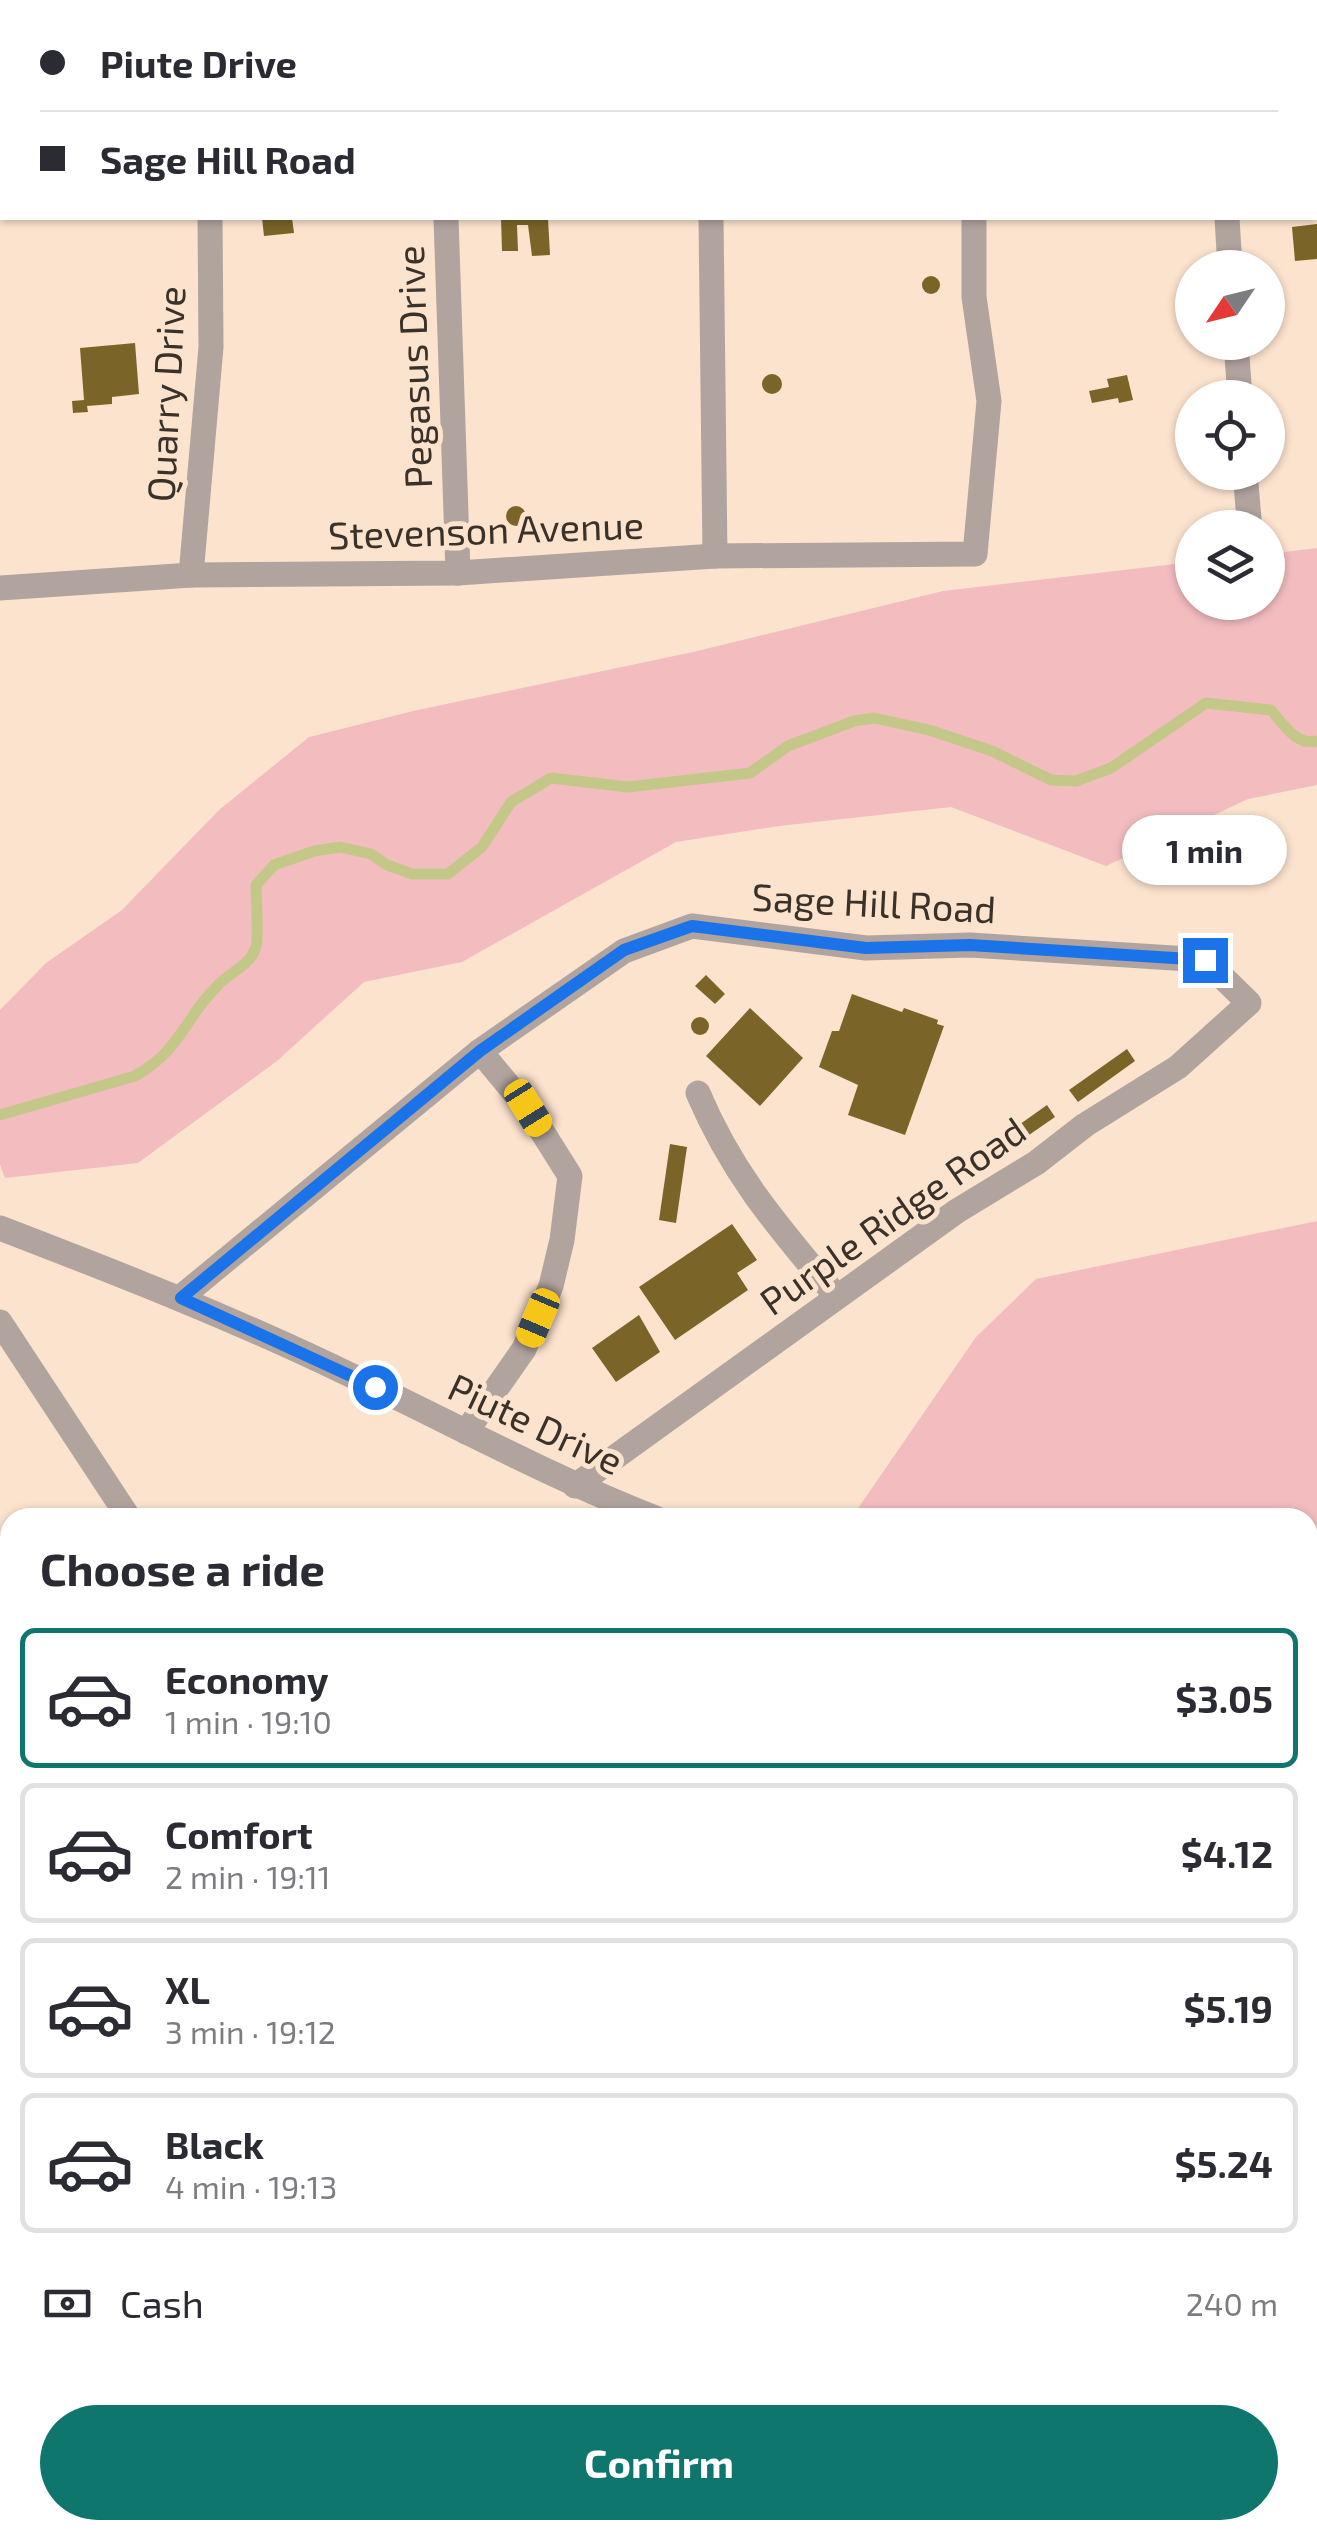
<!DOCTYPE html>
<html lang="en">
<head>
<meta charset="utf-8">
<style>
	body { margin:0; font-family:"Exo 2",sans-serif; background:#f2f2f3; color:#2b2b33; height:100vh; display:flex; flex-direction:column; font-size:38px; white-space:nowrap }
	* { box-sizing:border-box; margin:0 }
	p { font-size:32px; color:#7c7c81 }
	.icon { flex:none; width:55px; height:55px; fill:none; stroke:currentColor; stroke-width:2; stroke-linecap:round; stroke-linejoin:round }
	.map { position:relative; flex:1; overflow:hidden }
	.side { position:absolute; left:0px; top:1508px; width:1318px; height:1032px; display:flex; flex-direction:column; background:#fff; border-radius:30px 30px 0 0; box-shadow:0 2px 8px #0004 }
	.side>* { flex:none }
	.banner { position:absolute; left:0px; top:0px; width:1318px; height:220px; box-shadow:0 2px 8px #0004; display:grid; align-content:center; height:220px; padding:0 40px; background:#fff }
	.needle { width:65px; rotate:235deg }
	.tools { position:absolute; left:1175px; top:250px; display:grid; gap:20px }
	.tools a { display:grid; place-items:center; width:110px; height:110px; border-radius:50%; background:#fff; box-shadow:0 2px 8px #0004; font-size:50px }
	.end { position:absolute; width:45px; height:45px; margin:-22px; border:12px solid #1a73e8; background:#fff; box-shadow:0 0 0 5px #fff }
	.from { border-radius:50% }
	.bubble { position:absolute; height:70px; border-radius:35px; background:#fff; box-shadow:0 2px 8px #0004; font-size:32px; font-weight:700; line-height:70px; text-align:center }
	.car { position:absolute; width:30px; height:60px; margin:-30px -15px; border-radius:12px; box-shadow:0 0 8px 2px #0007; background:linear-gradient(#f5c518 24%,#345 0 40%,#f5c518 0 76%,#345 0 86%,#f5c518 0) }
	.banner b { display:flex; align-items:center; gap:35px; height:95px; font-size:38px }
	.banner b+b { border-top:2px solid #e1e1e2 }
	.banner i { width:25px; height:25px; background:#2b2b33 }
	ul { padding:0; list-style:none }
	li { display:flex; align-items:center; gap:30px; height:140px; margin:0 20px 15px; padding:0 20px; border:5px solid #e1e1e2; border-radius:15px }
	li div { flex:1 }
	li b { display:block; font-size:38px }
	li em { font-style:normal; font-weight:700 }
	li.on { border-color:#0f766e }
	li>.icon { width:90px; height:90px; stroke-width:1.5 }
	h2 { padding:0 40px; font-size:45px; line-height:120px }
	.pay { display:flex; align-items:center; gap:25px; height:110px; padding:0 40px; font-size:38px }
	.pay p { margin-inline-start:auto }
	.cta { display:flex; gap:20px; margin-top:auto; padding:20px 40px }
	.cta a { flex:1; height:115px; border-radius:60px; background:#0f766e; color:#fff; font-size:40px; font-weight:700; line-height:115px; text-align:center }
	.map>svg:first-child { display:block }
	.green { fill:#f3bdc0 }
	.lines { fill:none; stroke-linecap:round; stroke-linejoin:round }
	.stream { stroke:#c3c889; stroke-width:11 }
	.building { fill:#7b6428 }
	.path { stroke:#aa9788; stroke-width:6; stroke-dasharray:10 5; stroke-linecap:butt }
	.lane { stroke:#b1a39e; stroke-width:18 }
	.street { stroke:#b1a39e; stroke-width:25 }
	.route { stroke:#1a73e8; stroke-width:12 }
	.labels { text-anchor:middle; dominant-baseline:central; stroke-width:10; stroke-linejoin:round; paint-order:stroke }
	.street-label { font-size:38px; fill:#3a3129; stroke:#fce3ce }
</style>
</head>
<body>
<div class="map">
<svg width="1317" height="2538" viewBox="0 0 1317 2538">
	<rect width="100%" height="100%" fill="#fce3ce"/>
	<!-- green -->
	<g class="green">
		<path d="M1317,548V785L1248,799L1106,866L951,807L779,826L676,842L462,962L364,982L277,1061L138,1163L5,1178L0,1165V1010L46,963L122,910L219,810L309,737L413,711L693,652L943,591L1192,562V602H1268V554Z"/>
		<path d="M1317,1221V2538H0V1804L10,1819V2530H1308V1518L852,1517L976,1337L1036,1279Z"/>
	</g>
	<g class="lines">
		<!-- stream -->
		<path class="stream" d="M0,1115L135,1076C181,1050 183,1020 218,985C230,972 250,966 256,947C259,940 256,897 256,885L274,865L314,851L340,847L371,854L387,865L412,874H448L482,847L511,802L551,778L628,787L750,773L788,746L854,721L874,718L929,730L992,751L1051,780L1076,781L1111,768L1206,703L1271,710C1284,725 1296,746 1317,741"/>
	</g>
	<!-- building -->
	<g class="building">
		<path d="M262,218H292L294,233L264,236Z"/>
		<path d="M501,218H548L550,255L532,256L528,225H517L518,251H502Z"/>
		<path d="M1317,224V259L1295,261L1292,227Z"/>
		<circle cx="931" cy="285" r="9"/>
		<path d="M135,343L139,394L112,397V404L87,406L88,412L73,413L72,401L84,400L80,348Z"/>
		<circle cx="772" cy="384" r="10"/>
		<path d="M1127,375L1133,400L1119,403L1118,398L1092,403L1089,391L1109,387L1107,379Z"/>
		<circle cx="516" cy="516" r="10"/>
		<path d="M706,975L725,994L715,1004L695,986Z"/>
		<path d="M852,994L902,1012L904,1008L938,1020L937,1024L944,1026L905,1135L848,1115L858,1085L819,1067L832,1031H839Z"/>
		<path d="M750,1008L803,1058L760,1106L706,1056Z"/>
		<circle cx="700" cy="1026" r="9"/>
		<path d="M1127,1049L1135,1061L1078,1102L1069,1090Z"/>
		<path d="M1047,1105L1055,1117L997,1157L989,1146Z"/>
		<path d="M670,1144L687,1147L676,1223L659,1220Z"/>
		<path d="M732,1224L757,1260L737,1273L748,1290L675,1340L639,1287Z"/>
		<path d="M639,1315L660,1352L616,1382L592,1348Z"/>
	</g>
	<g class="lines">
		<!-- path -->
		<g class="path">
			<path d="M0,2136L10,2138"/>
			<path d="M0,2322L10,2316"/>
			<path d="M671,2530L675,2538"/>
		</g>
		<!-- lane -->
		<path class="lane" d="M863,2L864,0"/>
		<!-- street -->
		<g class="street">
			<path d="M207,0V2"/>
			<path d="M439,0V2"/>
			<path d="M709,0V2"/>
			<path d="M972,0V2"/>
			<path d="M1211,0V2"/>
			<path d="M446,218L458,573"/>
			<path d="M711,218L715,556"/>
			<path d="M1227,218L1230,268"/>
			<path d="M1236,342L1240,398"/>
			<path d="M1245,472L1249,519"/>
			<path d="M191,575L211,347L210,218"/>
			<path d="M0,588L191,575L458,573L715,556L975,554L989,401L974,297V218"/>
			<path d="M698,1093C733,1176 780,1229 837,1297"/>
			<path d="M0,1228C117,1273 232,1318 344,1372C448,1421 548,1476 655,1518"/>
			<path d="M181,1297L480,1051L624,951L692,926L866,948L970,945L1205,960L1249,1003L1178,1067L1085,1125L1036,1163L957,1211L575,1486"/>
			<path d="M0,1322L129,1518"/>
			<path d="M466,1432L524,1349L551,1286L562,1240L570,1176L528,1109L480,1051"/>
		</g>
	</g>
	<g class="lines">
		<!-- route -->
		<path class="route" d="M375,1387L181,1298L480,1051L624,950L692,926L866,948L970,945L1205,960"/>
	</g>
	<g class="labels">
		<!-- street labels -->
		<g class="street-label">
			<text transform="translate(413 367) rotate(-92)">Pegasus Drive</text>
			<text transform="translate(165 394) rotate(-87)">Quarry Drive</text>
			<text transform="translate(486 529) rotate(-2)">Stevenson Avenue</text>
			<text transform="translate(874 902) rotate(3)">Sage Hill Road</text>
			<text transform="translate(892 1215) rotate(-35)">Purple Ridge Road</text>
			<text transform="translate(536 1423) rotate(25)">Piute Drive</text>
		</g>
	</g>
</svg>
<div class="tools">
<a><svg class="needle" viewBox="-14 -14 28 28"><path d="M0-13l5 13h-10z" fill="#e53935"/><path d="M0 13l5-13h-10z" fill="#7c7c81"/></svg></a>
<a><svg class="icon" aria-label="locate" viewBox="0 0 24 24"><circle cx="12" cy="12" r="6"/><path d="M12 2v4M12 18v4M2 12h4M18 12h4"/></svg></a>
<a><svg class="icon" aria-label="layers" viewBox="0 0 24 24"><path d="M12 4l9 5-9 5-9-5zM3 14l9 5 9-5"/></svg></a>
</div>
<i class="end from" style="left:375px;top:1387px"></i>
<i class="end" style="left:1205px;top:960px"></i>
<div class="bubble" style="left:1122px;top:815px;width:165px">1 min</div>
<i class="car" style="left:528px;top:1108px;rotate:148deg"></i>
<i class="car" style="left:538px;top:1318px;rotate:203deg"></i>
<div class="banner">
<b><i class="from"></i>Piute Drive</b>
<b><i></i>Sage Hill Road</b>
</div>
<section class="side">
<h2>Choose a ride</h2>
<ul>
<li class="on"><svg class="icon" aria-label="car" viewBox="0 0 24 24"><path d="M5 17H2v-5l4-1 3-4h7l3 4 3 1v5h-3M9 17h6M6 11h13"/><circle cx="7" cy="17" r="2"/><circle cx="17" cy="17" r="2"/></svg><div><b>Economy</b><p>1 min · 19:10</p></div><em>$3.05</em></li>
<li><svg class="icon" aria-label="car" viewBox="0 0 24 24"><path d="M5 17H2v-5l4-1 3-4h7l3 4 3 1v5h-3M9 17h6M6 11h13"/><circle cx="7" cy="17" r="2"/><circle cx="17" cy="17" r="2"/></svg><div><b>Comfort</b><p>2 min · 19:11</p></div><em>$4.12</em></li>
<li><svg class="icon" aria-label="car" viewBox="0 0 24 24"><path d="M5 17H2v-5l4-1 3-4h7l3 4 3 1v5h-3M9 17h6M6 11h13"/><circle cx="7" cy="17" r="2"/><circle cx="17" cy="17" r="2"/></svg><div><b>XL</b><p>3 min · 19:12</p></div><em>$5.19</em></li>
<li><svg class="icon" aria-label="car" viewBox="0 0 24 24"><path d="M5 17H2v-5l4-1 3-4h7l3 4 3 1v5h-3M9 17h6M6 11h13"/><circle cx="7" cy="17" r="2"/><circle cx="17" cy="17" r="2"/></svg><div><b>Black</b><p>4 min · 19:13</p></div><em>$5.24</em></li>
</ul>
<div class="pay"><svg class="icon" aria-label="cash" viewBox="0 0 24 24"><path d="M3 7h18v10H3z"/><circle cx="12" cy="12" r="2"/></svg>Cash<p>240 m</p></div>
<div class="cta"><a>Confirm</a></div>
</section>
</div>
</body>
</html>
